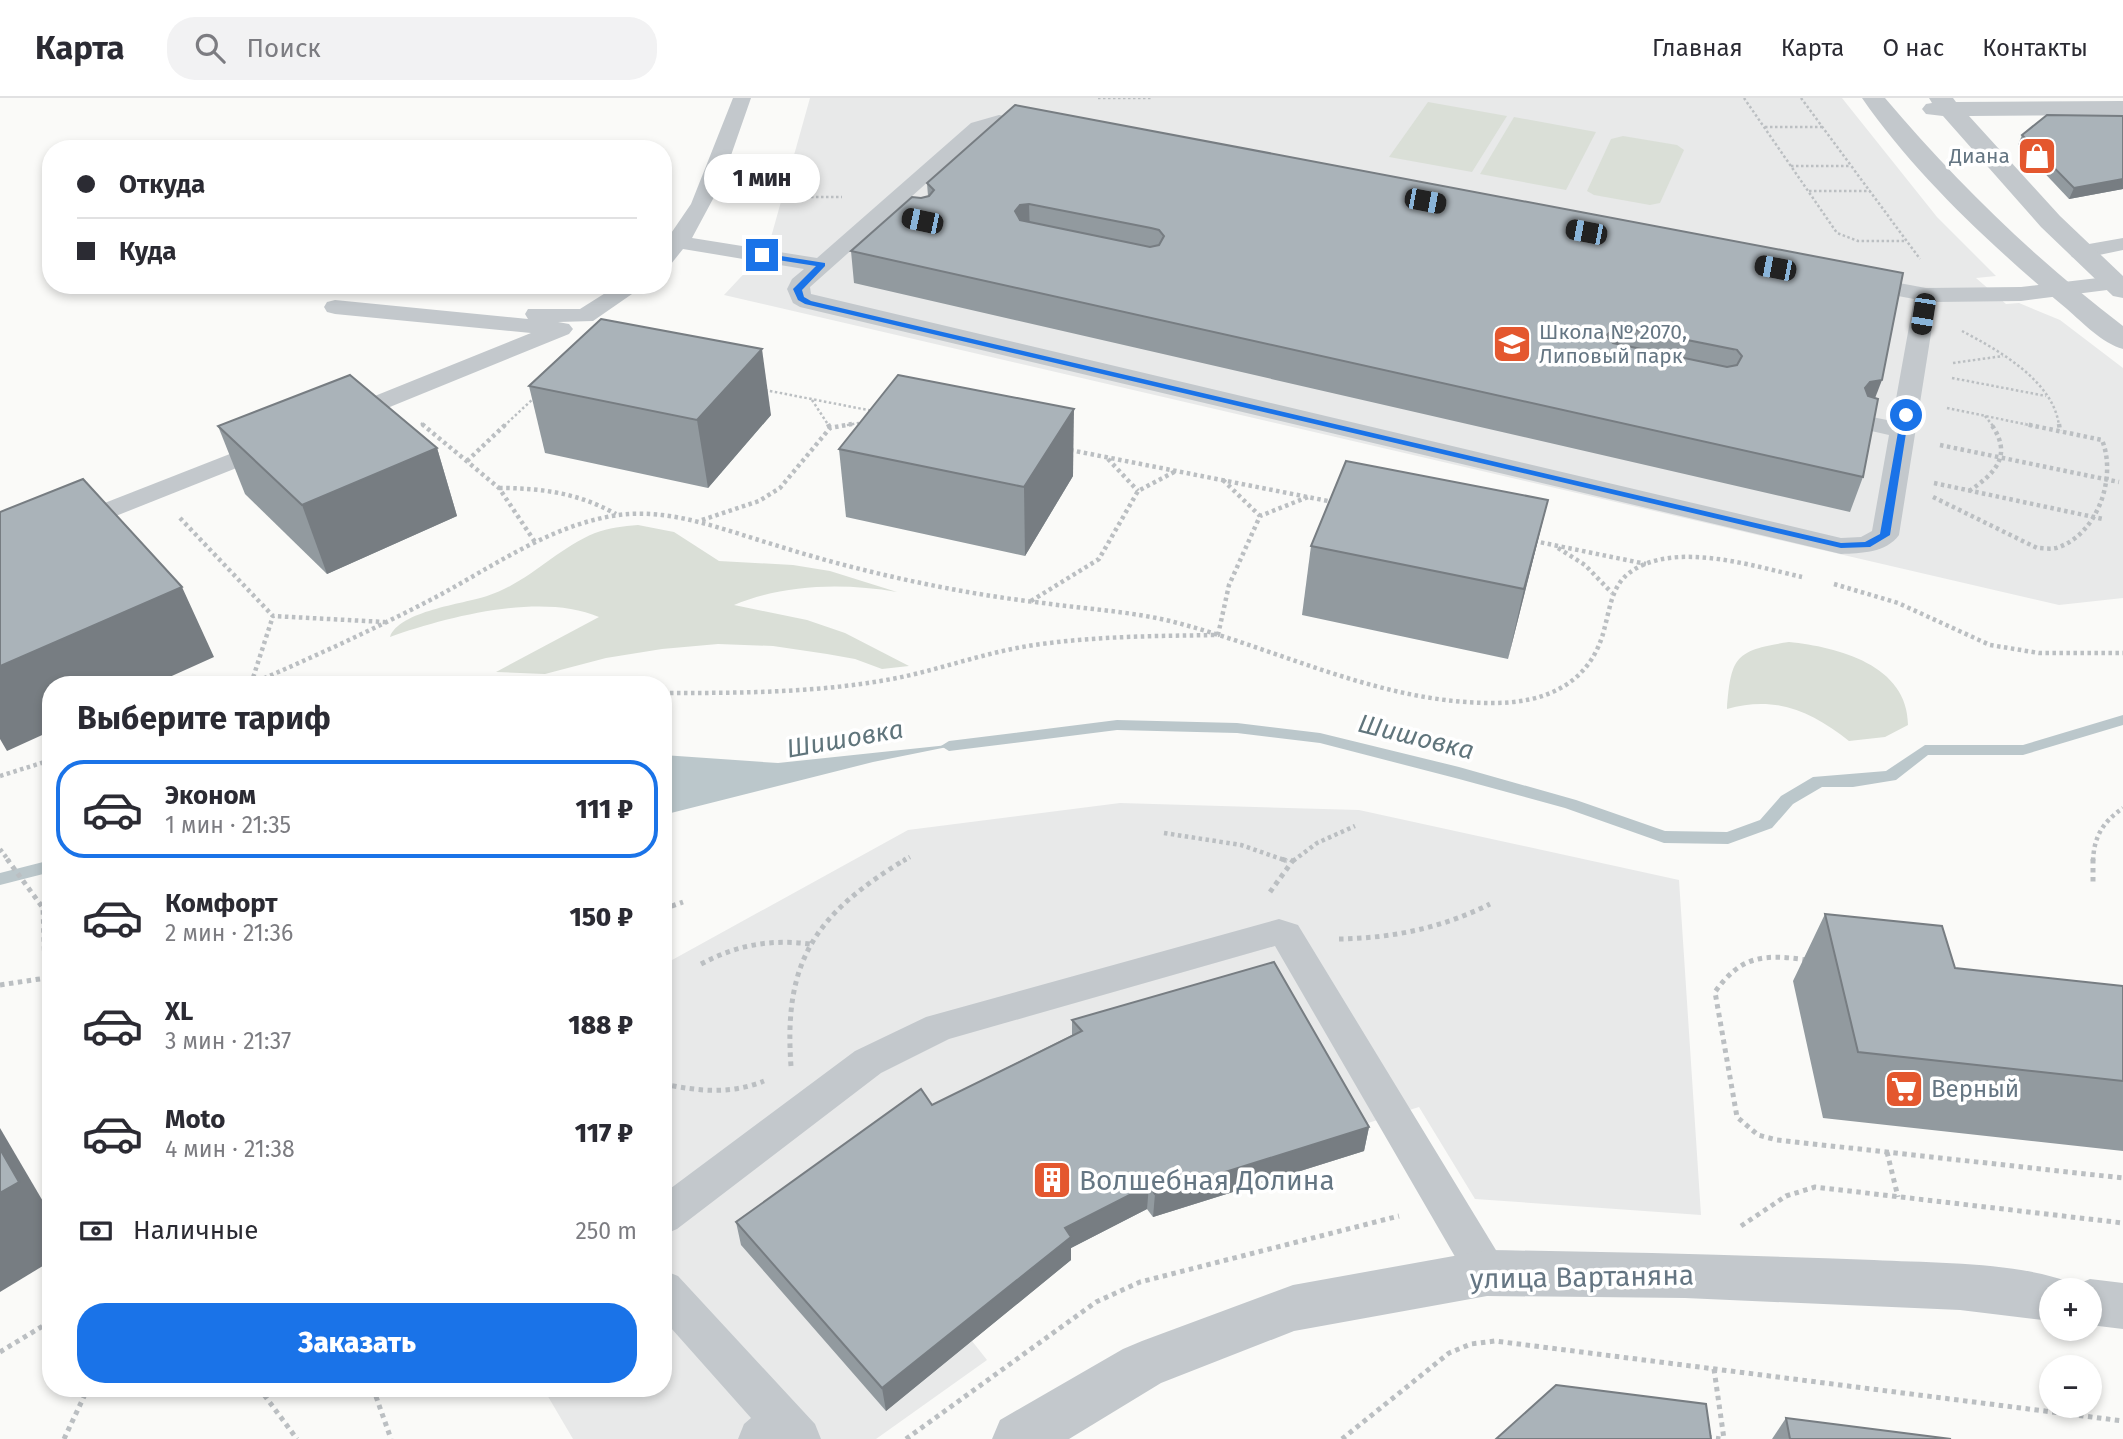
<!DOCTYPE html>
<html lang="ru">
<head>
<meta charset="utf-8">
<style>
	body { margin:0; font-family:"Fira Sans",sans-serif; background:#f2f2f3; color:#2b2b33; height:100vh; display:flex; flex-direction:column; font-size:26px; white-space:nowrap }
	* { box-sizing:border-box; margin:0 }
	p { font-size:23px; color:#7c7c81 }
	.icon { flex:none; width:38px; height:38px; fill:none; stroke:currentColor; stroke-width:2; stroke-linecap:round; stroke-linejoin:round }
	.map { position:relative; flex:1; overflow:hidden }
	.side { position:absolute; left:42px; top:578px; width:630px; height:721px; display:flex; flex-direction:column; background:#fff; border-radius:28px; box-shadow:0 4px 10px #0003 }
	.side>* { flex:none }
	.top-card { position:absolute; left:42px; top:42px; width:630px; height:154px; border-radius:28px; box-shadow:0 4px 10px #0003; display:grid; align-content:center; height:154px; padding:0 35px; background:#fff }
	.buttons { position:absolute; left:2039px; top:1180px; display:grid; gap:14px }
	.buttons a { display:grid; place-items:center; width:63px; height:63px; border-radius:50%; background:#fff; box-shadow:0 4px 10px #0003; font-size:35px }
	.end { position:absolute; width:32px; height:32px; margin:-16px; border:9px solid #1a73e8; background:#fff; box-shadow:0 0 0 4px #fff }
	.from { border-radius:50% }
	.bubble { position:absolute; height:49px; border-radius:24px; background:#fff; box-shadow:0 4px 10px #0003; font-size:23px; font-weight:800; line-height:49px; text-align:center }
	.car { position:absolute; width:21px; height:42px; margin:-21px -10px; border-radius:9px; box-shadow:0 0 5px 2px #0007; background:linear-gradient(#222 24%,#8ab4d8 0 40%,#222 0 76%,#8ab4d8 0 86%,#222 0) }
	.top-card b { display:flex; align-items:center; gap:24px; height:66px; font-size:26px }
	.top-card b+b { border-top:2px solid #e1e1e2 }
	.top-card i { width:18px; height:18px; background:#2b2b33 }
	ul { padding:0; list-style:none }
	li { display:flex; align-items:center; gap:21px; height:98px; margin:0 14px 10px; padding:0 21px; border:4px solid transparent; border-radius:28px }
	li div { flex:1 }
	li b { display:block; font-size:26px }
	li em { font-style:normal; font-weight:800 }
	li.active { border-color:#1a73e8 }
	li>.icon { width:63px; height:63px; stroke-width:1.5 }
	h2 { padding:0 35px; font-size:32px; line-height:84px }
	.pay { display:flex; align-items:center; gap:18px; height:77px; padding:0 35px; font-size:26px }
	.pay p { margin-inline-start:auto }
	.action { display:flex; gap:14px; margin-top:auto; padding:14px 35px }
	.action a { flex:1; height:80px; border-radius:28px; background:#1a73e8; color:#fff; font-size:28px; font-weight:800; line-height:80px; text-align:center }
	header { display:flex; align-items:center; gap:42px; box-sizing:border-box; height:98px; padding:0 35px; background:#fff; border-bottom:2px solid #e1e1e2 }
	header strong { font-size:33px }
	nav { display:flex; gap:38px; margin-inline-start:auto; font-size:24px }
	.search { width:490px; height:63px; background:#f2f2f3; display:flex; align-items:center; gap:18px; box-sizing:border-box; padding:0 24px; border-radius:28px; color:#7c7c81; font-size:26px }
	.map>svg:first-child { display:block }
	.built { fill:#e8e9e9 }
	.green { fill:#dadfd7 }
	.water { fill:#bbc7cb }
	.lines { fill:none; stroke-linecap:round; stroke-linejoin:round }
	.stream { fill:#bbc7cb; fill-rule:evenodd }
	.path-far2 { stroke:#bbbfc2; stroke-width:2.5; stroke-dasharray:2.5 2.5; stroke-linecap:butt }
	.path-far1 { stroke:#bbbfc2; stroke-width:4.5; stroke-dasharray:3.5 3.5; stroke-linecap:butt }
	.path { stroke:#bbbfc2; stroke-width:5; stroke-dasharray:4.5 4.5; stroke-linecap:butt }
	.service { fill:#c3c8cc; fill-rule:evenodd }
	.minor { fill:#c3c8cc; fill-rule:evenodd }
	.wall { fill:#929a9f }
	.shaded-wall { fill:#777d82 }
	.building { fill:#aab3b9; stroke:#777d82; stroke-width:2; fill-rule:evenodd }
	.route { fill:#1a73e8 }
	.labels { text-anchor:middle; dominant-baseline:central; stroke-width:7; stroke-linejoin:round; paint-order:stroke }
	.far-poi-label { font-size:21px; fill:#657683; stroke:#fff; text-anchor:end }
	.poi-label { font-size:24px; fill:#657683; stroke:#fff; text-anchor:start }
	.water-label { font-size:26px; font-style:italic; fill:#60757c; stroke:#fff }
	.near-poi-label { font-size:28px; fill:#657683; stroke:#fff; text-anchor:start }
	.near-street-label { font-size:28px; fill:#657683; stroke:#fff }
</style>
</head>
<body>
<header>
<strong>Карта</strong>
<div class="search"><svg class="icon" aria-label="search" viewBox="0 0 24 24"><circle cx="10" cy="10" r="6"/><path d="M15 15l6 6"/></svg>Поиск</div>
<nav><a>Главная</a><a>Карта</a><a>О нас</a><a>Контакты</a></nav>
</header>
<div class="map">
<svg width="2123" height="1341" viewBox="0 0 2123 1341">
	<rect width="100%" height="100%" fill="#fafaf8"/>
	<!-- built -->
	<g class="built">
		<path d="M810,0H1842L1937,119L1996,178L1976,180L2006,206L2019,205L2060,222L2123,270V500L2059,507L724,197L768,150Z"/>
		<path d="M1120,705L1359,712L1679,782L1701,1117L1475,1101L1419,1009L1352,1030L1364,1053L1153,1119L1147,1111L1065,1153L972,1243L987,1262L876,1341H573L543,1290H663V867L908,732Z"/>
	</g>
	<!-- green -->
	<g class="green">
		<path d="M1428,4L1507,18L1472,74L1389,59Z"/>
		<path d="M1514,19L1596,34L1566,92L1480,76Z"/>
		<path d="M1623,38L1677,47L1684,52L1660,105L1650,107L1594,97L1587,93L1611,41Z"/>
		<path d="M638,427L674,434L719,463L793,467L830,473L897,494C843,485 785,486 734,507L807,522L845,535L909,568L882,571L855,561L827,556L773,548L718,546L662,551L606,560L545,576L496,574L599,519C541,494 447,519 390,539C399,513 463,506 487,498C528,485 556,451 595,435C609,430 623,428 638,427Z"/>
		<path d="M1789,544C1838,549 1908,567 1908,627L1885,639L1849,643C1811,613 1775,597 1727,611C1731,559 1735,552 1789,544Z"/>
	</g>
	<!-- water -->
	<path class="water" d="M967,645L873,664L663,717V657L778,665Z"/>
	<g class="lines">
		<!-- stream -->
		<g class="stream">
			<path d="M2123,617V627L2023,657H1928L1896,682L1853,689H1822L1793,706L1772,730L1728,746L1664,745L1565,710L1459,681L1320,645L1237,635L1117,632L949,653L941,648L949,643L1117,622L1237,625L1320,635L1459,669L1576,702L1665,733L1727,734L1760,722L1781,698L1813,679L1886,673L1925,647H2023Z"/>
			<path d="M51,762V774L0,787V775Z"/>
		</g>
		<!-- path-far2 -->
		<g class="path-far2">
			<path d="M1098,0H1153"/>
			<path d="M1744,0L1837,135L1858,143H1906"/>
			<path d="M1801,0L1920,161"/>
			<path d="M1765,29H1822"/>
			<path d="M1791,68H1850"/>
			<path d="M1809,93H1870"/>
			<path d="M746,99H842"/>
			<path d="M1962,233C1998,252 2054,283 2059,328"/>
			<path d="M1953,265L2003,258"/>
			<path d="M1952,280L2046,298"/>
			<path d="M765,292L873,313"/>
			<path d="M812,302L829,328"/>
			<path d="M1947,310L2034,328"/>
			<path d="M1985,318L1993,328"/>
			<path d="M421,325L424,328"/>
			<path d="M504,328L535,299"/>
			<path d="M842,328L864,324"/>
		</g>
		<!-- path-far1 -->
		<g class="path-far1">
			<path d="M422,326L499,390L535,444"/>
			<path d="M828,326L830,330"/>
			<path d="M2059,326L2060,333"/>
			<path d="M1940,347L2119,384"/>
			<path d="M1070,352L1333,404"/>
			<path d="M1108,361L1138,393"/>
			<path d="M467,363L506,326"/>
			<path d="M1223,382L1260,418"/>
			<path d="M1934,385L2103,421"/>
			<path d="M499,390C542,390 578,395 616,416"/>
			<path d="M1969,393C1996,375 2013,357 1991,326"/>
			<path d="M1933,399L2037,450C2044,450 2052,452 2059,449C2098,435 2117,379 2102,342L2025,326"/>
			<path d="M180,420L273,518L385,524"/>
			<path d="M702,422L759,403L780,390L830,330L852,326"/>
			<path d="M1534,443L1646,466"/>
			<path d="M1558,450L1585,467L1612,495"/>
			<path d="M1834,486L1898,505L1990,547L2039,555H2123"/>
			<path d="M1031,503L1099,461L1138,393L1176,373"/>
			<path d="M251,586C313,559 375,531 436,499C492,469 548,429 612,418C664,409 713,428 762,443C794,453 827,463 860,471C920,486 982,498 1043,505C1085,511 1128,513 1170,523C1277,550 1377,604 1489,605C1545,606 1592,586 1605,528C1610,510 1612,488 1629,475C1673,442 1753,468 1802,479"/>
			<path d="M251,586L273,518"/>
			<path d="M405,586L477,582L529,586"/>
			<path d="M663,595C741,595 820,595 897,580C946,570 992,552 1042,546C1100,538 1159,538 1218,537L1229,487L1260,418L1308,399"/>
			<path d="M0,678L51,662"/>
			<path d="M1164,735L1241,747L1287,763"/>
			<path d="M0,751L9,763"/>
			<path d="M903,763L910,759"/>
			<path d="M1293,763L1317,745L1355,728"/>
			<path d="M2093,763C2094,738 2103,724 2123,710"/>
		</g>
		<!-- path -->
		<g class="path">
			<path d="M7,761L43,810L45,872L51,906"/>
			<path d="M1282,761L1290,764"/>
			<path d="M2093,761V788"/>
			<path d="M1270,794L1294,761"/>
			<path d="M663,811L683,804"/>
			<path d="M1339,841C1393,840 1442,830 1490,806"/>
			<path d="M1807,862C1764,856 1741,857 1715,894L1737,1019L1758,1037L1777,1042L2123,1080"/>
			<path d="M701,866C737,847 769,841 810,846"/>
			<path d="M0,887L46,880"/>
			<path d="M791,968C783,861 817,815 906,761"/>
			<path d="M663,986C699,993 729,997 764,983"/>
			<path d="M1887,1054L1898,1099"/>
			<path d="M1741,1128L1786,1098L1815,1089L2123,1125"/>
			<path d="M0,1254L51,1223"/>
			<path d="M1714,1271L1724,1341"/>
			<path d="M259,1290L297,1341"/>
			<path d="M373,1290L391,1341"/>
			<path d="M1707,1339L1721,1341"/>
			<path d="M64,1341L88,1290"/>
			<path d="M906,1341L1096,1204L1140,1184L1399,1118"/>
			<path d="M1342,1341L1449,1255L1471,1246L1495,1243L2123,1323"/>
		</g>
		<!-- service -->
		<g class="service">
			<path d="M733,0H751L721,86L692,140L817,160L971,25L999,17L1926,190L2021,189L2115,178L2123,180V190L2021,203L1936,204L1899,437C1886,455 1861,455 1841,456L800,209L793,205L787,191L792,181L804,171L683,151L671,166L663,167V147L691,106ZM1000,29L1914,201L1892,323L1867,318L1858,320L1855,325L1858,330L1889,337L1872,433L1861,439L1841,440L811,196L810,189L985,33Z"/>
			<path d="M2123,140V152L2080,161L2072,159L2069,154L2072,149Z"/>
			<path d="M618,187H645L593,223L558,224L569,226L573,231L569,236L353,324L344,326L335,324L332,319L335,314L531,235L335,216L327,214L324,209L327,204L335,202L528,221L525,216L528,211H580Z"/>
			<path d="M273,339L282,342L286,347L282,352L0,464V446Z"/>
			<path d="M1279,821L1298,827L1502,1162L1508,1175L1502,1188L1487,1194L1472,1188L1275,848L949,941L881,975L677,1131L663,1137V1096L855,953L926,919Z"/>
			<path d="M663,1172L678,1178L815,1326L821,1341H738L744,1326L751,1320L663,1221Z"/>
		</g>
		<!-- minor -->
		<g class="minor">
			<path d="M1862,0H1885C1957,85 2035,161 2123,228V251C2102,245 2083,225 2067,211C1995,151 1915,77 1862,0Z"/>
			<path d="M1929,0H1953L1956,4L2123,3V17L1969,18L2060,118L2123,178V200L2113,198L2041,129L1943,18L1926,16L1922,11L1926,6L1932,5Z"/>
			<path d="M1487,1152C1616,1154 1745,1157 1874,1162C1932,1165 2016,1164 2069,1184L2071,1189L2090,1181L2123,1185V1231L2090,1227V1192H2051V1223L1960,1212L1685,1200L1487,1198L1294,1233L1161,1285L1069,1341H992L1000,1322L1123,1251L1142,1243L1293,1187Z"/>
		</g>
	</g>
	<!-- wall -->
	<g class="wall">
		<path d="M1015,7L1875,300L1863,379L1850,414L854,185L851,153L928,98L927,85Z"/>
		<path d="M2123,18V91L2069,101L2018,47L2022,37Z"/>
		<path d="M529,288L771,317L708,390L545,355Z"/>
		<path d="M218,328L437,350L457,418L327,476L245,396Z"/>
		<path d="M839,351L1073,378L1025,458L846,419Z"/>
		<path d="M1548,402L1508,561L1302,517L1311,448Z"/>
		<path d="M1825,816L1955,870L2123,888V1053L1823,1020L1793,883Z"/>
		<path d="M1072,922L1369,1029L1364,1053L1153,1119L1147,1111L1071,1150V1162L886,1313L741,1147L736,1124L932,1007L1072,937Z"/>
		<path d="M1786,1320L1951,1341H1772Z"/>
	</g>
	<!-- shaded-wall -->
	<g class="shaded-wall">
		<path d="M2123,81V91L2069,101L2074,90Z"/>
		<path d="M1029,106L1030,137L1015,113L1020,107Z"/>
		<path d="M1622,229L1614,261L1606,238L1613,231Z"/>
		<path d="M762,251L771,317L708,390L697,322Z"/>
		<path d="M1882,282L1869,316L1865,290L1870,284Z"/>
		<path d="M1074,311L1073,378L1025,458L1024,389Z"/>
		<path d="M437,350L457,418L327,476L302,407Z"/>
		<path d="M1548,402L1531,470L1508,561L1524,491Z"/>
		<path d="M182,489L214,559L154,586H51V633L7,653L0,641V568Z"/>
		<path d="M1369,1029L1364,1053L1153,1119L1155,1096Z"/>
		<path d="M0,1030L51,1117V1163L0,1194Z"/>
		<path d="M1149,1087L1147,1111L1071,1150V1162L886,1313L882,1290L1065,1130Z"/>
	</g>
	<!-- building -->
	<g class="building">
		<path d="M1015,7L1903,175L1882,282L1870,284L1865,290L1868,298L1878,301L1863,379L851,153L912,99L921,100L929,98L934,92L927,85ZM1029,106L1151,130L1159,132L1164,138L1159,147L1150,149L1020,122L1015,113L1020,107ZM1622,229L1737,252L1742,258L1737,267L1727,269L1613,245L1606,238L1613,231Z"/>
		<path d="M2047,17L2123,18V81L2074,90L2022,37Z"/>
		<path d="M601,221L762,251L697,322L529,288Z"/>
		<path d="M350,277L437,350L302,407L218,328Z"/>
		<path d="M898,277L1074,311L1024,389L839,351Z"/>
		<path d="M1346,363L1548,402L1524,491L1311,448Z"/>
		<path d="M83,381L182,489L0,568V414Z"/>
		<path d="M1825,816L1942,828L1955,870L2123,888V983L1858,954Z"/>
		<path d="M1274,864L1369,1029L1155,1096L1149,1087L1065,1130L1071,1139L882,1290L736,1124L921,991L932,1007L1082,933L1072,922Z"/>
		<path d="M0,1051L19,1084L0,1095Z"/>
		<path d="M1556,1287L1706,1306L1711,1341H1496Z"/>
		<path d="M1786,1320L1951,1341H1790Z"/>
	</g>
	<!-- route -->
	<path class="route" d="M762,155L825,165V168L802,192L804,199L811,203L1841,445L1865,444L1880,436L1901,317L1909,316L1890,437L1870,449L1841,450L805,206L798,202L793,191L816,168L759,159Z"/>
	<!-- icons -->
	<defs>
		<g id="shop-square" transform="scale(2.0125)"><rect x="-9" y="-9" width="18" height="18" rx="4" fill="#e4572e" stroke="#fff"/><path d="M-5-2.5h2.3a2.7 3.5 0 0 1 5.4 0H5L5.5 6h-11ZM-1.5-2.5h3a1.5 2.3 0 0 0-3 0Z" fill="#fff"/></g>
		<g id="school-square" transform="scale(2.0125)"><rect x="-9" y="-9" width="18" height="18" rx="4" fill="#e4572e" stroke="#fff"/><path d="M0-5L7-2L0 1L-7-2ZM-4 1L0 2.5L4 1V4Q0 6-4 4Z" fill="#fff"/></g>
		<g id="supermarket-square" transform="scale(2.0125)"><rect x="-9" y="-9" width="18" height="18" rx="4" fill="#e4572e" stroke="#fff"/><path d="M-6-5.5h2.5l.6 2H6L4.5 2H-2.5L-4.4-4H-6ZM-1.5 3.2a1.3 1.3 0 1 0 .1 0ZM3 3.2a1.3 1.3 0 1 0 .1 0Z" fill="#fff"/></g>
		<g id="building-square" transform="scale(2.0125)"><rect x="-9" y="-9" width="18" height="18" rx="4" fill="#e4572e" stroke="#fff"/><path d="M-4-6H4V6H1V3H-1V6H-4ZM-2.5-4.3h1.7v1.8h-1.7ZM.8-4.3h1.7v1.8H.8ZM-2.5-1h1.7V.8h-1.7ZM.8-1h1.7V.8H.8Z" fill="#fff"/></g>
	</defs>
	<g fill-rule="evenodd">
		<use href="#shop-square" x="2037" y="58"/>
		<use href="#school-square" x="1512" y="246"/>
		<use href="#supermarket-square" x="1904" y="991"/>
		<use href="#building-square" x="1052" y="1082"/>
	</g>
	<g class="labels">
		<!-- far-poi labels -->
		<g class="far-poi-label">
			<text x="2010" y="58">Диана</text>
			<text x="1539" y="234" text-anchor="start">Школа № 2070,<tspan x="1539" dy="24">Липовый парк</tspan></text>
		</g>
		<!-- poi labels -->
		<g class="poi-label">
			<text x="1931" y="991">Верный</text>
		</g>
		<!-- water labels -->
		<g class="water-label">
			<text transform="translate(1416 639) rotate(14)">Шишовка</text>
			<text transform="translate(845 641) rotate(-10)">Шишовка</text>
		</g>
		<!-- near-poi labels -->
		<g class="near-poi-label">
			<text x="1079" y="1082">Волшебная Долина</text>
		</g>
		<!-- near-street labels -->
		<g class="near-street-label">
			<text transform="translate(1582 1179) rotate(-1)">улица Вартаняна</text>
		</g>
	</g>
</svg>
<div class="buttons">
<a>+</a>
<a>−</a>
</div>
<i class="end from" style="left:1906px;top:317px"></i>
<i class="end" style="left:762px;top:157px"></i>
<div class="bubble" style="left:704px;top:56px;width:116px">1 мин</div>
<i class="car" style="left:1425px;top:103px;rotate:101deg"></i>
<i class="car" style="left:922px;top:123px;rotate:282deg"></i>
<i class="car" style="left:1586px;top:134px;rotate:281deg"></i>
<i class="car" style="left:1775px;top:170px;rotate:281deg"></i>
<i class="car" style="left:1923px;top:216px;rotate:189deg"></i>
<div class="top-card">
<b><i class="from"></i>Откуда</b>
<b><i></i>Куда</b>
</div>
<section class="side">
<h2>Выберите тариф</h2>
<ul>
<li class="active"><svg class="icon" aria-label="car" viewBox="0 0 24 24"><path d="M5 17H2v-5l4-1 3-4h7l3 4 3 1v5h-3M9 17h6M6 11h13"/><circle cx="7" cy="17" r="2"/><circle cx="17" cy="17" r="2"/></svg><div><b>Эконом</b><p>1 мин · 21:35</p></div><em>111 ₽</em></li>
<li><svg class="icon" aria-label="car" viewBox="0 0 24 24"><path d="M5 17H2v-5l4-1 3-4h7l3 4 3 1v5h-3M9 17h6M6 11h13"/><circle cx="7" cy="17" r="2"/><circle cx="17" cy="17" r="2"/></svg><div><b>Комфорт</b><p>2 мин · 21:36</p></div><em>150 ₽</em></li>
<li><svg class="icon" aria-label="car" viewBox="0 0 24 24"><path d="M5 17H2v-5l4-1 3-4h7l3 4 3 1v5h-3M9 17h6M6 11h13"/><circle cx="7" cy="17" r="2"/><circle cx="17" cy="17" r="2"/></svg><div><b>XL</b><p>3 мин · 21:37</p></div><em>188 ₽</em></li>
<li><svg class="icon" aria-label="car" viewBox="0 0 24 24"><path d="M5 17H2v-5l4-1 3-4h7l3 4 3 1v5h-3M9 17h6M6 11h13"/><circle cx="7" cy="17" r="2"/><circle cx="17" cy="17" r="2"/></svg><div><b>Moto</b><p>4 мин · 21:38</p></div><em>117 ₽</em></li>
</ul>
<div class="pay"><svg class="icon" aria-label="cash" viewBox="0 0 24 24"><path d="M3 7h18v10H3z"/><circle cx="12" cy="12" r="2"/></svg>Наличные<p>250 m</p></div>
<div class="action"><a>Заказать</a></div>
</section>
</div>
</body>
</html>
